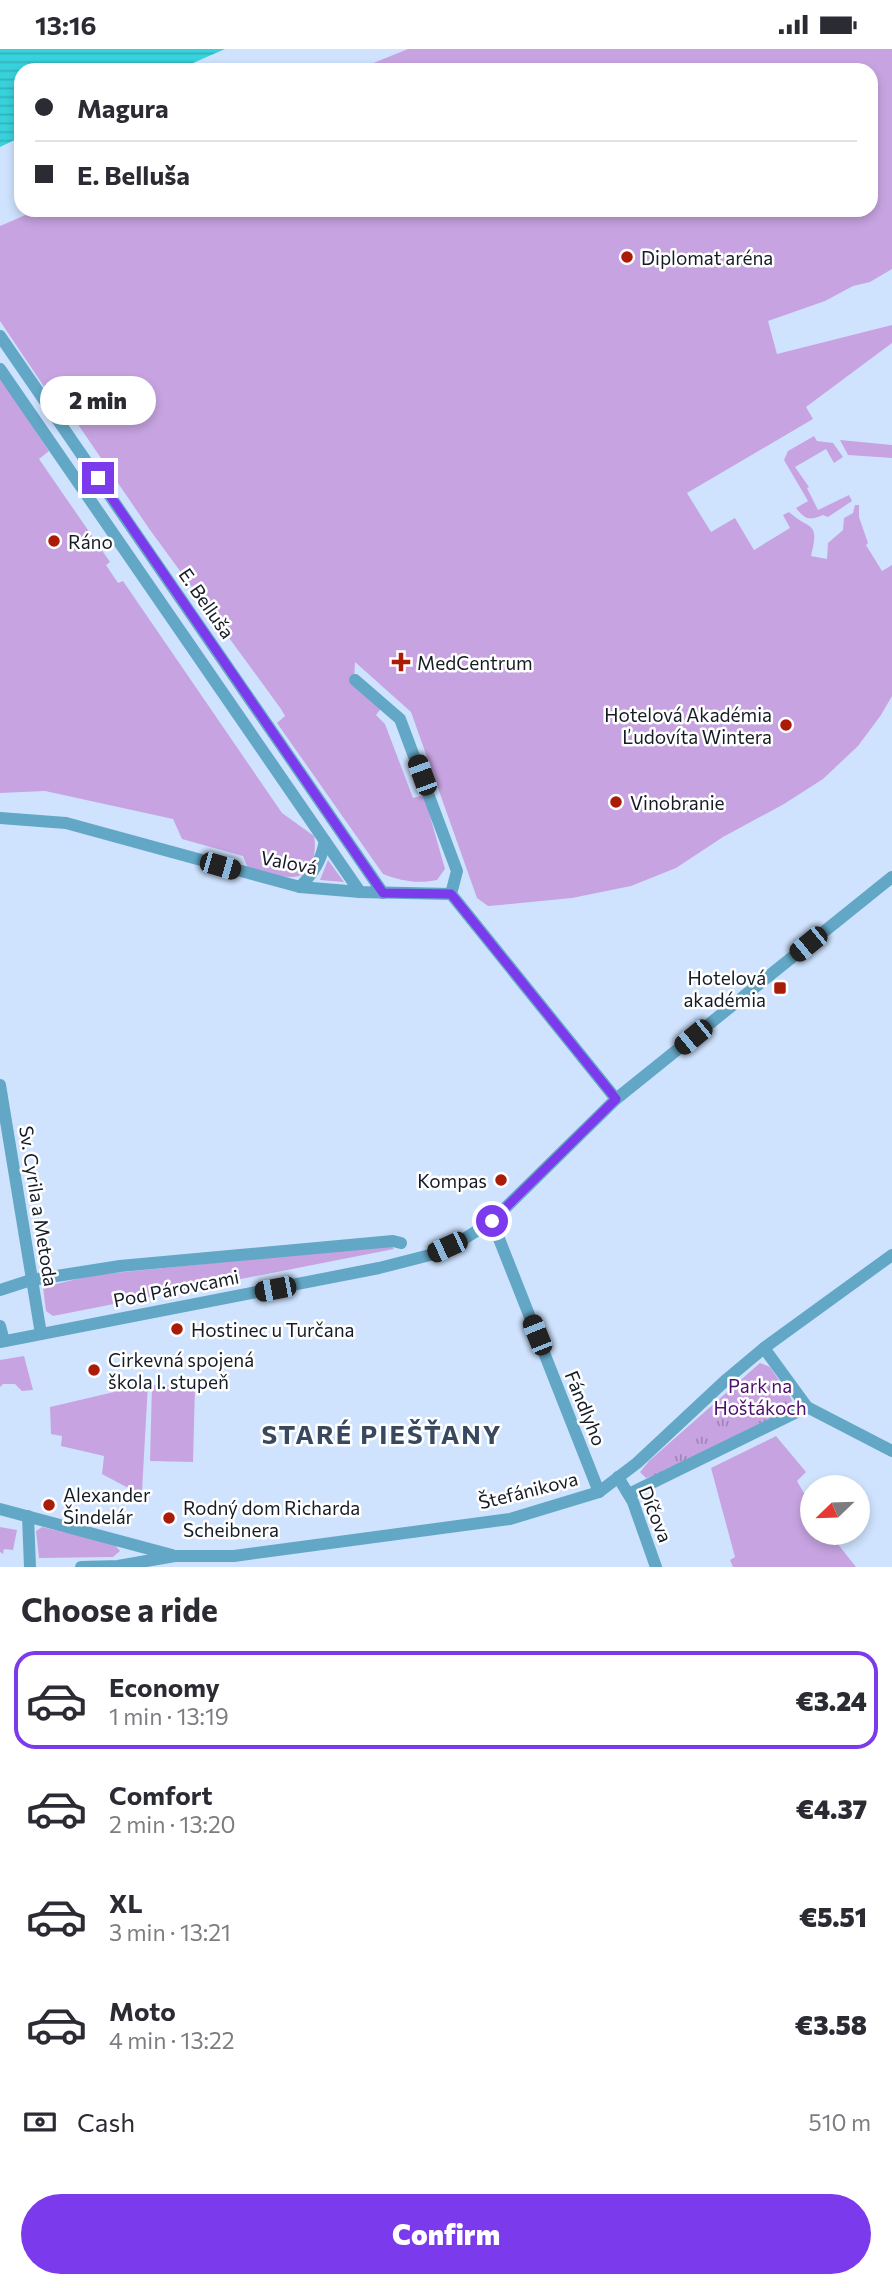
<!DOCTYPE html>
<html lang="en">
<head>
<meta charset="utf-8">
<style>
	body { margin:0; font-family:Commissioner,sans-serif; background:#f7f7f7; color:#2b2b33; height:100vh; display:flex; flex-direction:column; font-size:26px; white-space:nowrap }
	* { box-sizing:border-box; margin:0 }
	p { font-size:23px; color:#7c7c81 }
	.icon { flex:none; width:38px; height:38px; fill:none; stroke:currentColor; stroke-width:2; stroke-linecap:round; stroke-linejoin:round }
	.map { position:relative; height:1518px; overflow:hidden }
	.drawer { display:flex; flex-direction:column; background:#fff; flex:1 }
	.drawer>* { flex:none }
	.guide { position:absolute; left:14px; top:14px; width:864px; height:154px; border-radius:21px; box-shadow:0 4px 10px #0003; display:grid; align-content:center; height:154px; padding:0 21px; background:#fff }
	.needle { width:46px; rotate:247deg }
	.controls { position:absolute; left:800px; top:1426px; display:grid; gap:14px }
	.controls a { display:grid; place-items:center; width:70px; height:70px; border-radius:50%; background:#fff; box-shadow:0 4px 10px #0003; font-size:35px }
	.end { position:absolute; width:32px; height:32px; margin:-16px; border:9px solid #7c3aed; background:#fff; box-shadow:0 0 0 4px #fff }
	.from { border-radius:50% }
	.bubble { position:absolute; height:49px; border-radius:24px; background:#fff; box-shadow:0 4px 10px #0003; font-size:23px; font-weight:800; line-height:49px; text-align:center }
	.car { position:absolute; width:21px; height:42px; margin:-21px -10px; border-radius:9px; box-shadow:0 0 5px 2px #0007; background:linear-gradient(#222 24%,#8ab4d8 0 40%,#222 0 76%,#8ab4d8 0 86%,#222 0) }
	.guide b { display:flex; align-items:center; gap:24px; height:66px; font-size:26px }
	.guide b+b { border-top:2px solid #e1e1e2 }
	.guide i { width:18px; height:18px; background:#2b2b33 }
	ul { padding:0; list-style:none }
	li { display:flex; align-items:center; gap:21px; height:98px; margin:0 14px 10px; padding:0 7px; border:4px solid transparent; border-radius:21px }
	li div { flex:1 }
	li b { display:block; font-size:26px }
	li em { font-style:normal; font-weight:800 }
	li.current { border-color:#7c3aed }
	li>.icon { width:63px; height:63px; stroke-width:1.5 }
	h2 { padding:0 21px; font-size:32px; line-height:84px }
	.pay { display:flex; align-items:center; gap:18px; height:77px; padding:0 21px; font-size:26px }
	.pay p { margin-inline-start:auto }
	.cta { display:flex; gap:14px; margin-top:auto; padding:14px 21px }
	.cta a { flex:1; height:80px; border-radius:42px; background:#7c3aed; color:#fff; font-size:28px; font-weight:800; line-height:80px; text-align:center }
	.status { display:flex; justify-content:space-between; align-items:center; height:49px; padding:0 35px; background:#fff; direction:ltr }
	.status svg { height:19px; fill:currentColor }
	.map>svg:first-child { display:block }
	.green { fill:#c7a4e1 }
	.park { fill:url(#park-tufts) }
	.water { fill:url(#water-rules) }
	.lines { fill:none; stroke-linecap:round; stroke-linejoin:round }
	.street { stroke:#63a7c6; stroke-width:12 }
	.route { stroke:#7c3aed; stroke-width:9 }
	.poi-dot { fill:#ab1c08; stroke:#fff; stroke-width:2.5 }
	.labels { text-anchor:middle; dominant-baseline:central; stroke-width:5; stroke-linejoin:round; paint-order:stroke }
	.poi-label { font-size:19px; fill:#151c26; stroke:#fff; text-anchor:start }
	.street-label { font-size:19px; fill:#151c26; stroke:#fff }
	.park-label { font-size:19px; fill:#4e0e6f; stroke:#fff }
	.district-label { font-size:26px; font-weight:bold; letter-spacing:2px; fill:#38495f; stroke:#fff }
</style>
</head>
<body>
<div class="status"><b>13:16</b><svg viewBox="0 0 49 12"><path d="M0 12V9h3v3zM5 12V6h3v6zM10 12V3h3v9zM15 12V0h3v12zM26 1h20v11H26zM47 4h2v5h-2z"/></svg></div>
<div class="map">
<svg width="892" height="1518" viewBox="0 0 892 1518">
	<defs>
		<pattern id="park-tufts" width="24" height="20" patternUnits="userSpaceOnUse" patternTransform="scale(1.75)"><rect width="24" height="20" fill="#c7a4e1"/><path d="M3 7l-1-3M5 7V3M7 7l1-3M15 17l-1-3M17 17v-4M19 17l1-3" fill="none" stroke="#a085b6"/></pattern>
		<pattern id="water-rules" width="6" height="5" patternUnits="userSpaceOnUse" patternTransform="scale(1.75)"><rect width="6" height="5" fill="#38d2dc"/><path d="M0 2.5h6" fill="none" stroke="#30b4bd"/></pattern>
	</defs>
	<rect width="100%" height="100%" fill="#cfe3fe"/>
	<!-- green -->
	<g class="green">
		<path d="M408,0H892V220L870,233L853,237L825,252L768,272L777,305L892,276V294L806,358L813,370L687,444L711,483L735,469L754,501L790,479L783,466L789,463C810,482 820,471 811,507L827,510L828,494L843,481L844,469L853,464L855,456H859V468L868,494L866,496L882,522L892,516V647L881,666L858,697L823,730L784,755L723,788L676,819L631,837L572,849L501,856L488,857L477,849L411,663L355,613L354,633L382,658L376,666L385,675L413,749L424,746L445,820L437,831C419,835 400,832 383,825L277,674L285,667L281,660L150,481L60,349L49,345L0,272V177L37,161H872V21H356Z"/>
		<path d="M0,328L49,402L39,410L110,513L106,516L118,534L123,532L282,764L314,787C317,803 313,829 291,828C277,828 261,822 248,819L243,807L182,790L173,770L45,742L0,744Z"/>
		<path d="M814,387L817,392L833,394L843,408L834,414L826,400L795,418L809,438L807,439L818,461L849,446L852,452L828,468L823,466C811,471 806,472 796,459L808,452L784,411L788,402Z"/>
		<path d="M840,391L892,396V409L848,406Z"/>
		<path d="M328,811L344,833L320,831Z"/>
		<path d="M391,1196L394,1200L53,1267L46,1262L43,1238L94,1226Z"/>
		<path d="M24,1307L33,1341L22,1342L15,1335H3L0,1338V1311Z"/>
		<path d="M148,1335L142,1442L132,1441L102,1425L104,1407L61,1397L62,1387L51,1385L50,1358Z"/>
		<path d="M152,1336L195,1337L193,1413L150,1412Z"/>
		<path d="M776,1387L806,1423L797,1432L812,1458V1484H829L856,1518H733L730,1511L735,1508L711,1419Z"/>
		<path d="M0,1478L17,1481L13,1501L4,1500L3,1505L0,1503Z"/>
		<path d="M42,1478L114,1495L120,1502L113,1508L39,1509L36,1482Z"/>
	</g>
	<!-- park -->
	<path class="park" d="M760,1314L770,1318L790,1347L792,1352L787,1361L658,1425L646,1429L640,1423L649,1412Z"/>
	<!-- water -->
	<path class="water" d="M0,0H225L177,21H21V88L0,98Z"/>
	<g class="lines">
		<!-- street -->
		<g class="street">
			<path d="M0,287L383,844"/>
			<path d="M0,320L360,843"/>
			<path d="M355,631L400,670L457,822L451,845"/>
			<path d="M0,769L66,774L300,838L360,843L451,845"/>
			<path d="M300,838C314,823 321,812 325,792"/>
			<path d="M451,845L616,1050"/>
			<path d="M0,1036L41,1285"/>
			<path d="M492,1172L599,1443"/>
			<path d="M0,1241L31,1231L120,1217L393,1192L401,1194"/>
			<path d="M0,1277L4,1292"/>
			<path d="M0,1293L379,1219L430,1206L464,1190L492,1172L616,1050L892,828"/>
			<path d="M764,1299L807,1358L892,1402"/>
			<path d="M618,1428L633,1453L656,1518"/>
			<path d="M629,1445L807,1358"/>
			<path d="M0,1460L172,1506"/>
			<path d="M28,1467L30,1518"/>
			<path d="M81,1518L118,1517L175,1507H234L510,1470L599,1443L637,1414L727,1330L764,1299L892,1206"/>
		</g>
	</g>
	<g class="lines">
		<!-- route -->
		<path class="route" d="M98,429L383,844L451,845L616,1050L492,1172"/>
	</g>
	<!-- markers -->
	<g class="poi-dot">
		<circle cx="627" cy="208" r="7"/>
		<circle cx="54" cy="492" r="7"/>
		<path d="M397.5 602.5h7v7h7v7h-7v7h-7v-7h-7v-7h7z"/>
		<circle cx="786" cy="676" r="7"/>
		<circle cx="616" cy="753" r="7"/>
		<rect x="773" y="932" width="14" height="14" rx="3.5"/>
		<circle cx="501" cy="1131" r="7"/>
		<circle cx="177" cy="1280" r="7"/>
		<circle cx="94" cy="1321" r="7"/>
		<circle cx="49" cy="1456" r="7"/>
		<circle cx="169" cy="1469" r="7"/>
	</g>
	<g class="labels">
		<!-- poi labels -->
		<g class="poi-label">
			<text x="641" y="208">Diplomat aréna</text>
			<text x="68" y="492">Ráno</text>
			<text x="417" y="613">MedCentrum</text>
			<text x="772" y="665" text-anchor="end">Hotelová Akadémia<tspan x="772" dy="22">Ľudovíta Wintera</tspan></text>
			<text x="630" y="753">Vinobranie</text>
			<text x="766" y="928" text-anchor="end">Hotelová<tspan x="766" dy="22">akadémia</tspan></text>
			<text x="487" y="1131" text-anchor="end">Kompas</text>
			<text x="191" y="1280">Hostinec u Turčana</text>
			<text x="108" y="1310">Cirkevná spojená<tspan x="108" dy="22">škola I. stupeň</tspan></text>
			<text x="63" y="1445">Alexander<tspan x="63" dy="22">Šindelár</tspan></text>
			<text x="183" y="1458">Rodný dom Richarda<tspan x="183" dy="22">Scheibnera</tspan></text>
		</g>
		<!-- street labels -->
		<g class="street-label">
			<text transform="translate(207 554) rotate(55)">E. Belluša</text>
			<text transform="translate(289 813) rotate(11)">Valová</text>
			<text transform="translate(39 1157) rotate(81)">Sv. Cyrila a Metoda</text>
			<text transform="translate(176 1239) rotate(-11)">Pod Párovcami</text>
			<text transform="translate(586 1359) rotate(68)">Fándlyho</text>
			<text transform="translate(528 1441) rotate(-14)">Štefánikova</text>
			<text transform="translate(656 1465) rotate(68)">Díčova</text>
		</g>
		<!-- park labels -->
		<g class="park-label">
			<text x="760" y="1336">Park na<tspan x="760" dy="22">Hoštákoch</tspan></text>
		</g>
		<!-- district labels -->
		<g class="district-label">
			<text x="382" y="1384">STARÉ PIEŠŤANY</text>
		</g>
	</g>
</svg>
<div class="controls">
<a><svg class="needle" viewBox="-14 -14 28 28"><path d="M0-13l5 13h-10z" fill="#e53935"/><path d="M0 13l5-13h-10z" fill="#7c7c81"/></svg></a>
</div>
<i class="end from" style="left:492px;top:1172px"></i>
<i class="end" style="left:98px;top:429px"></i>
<div class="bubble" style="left:40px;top:327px;width:116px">2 min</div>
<i class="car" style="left:422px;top:726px;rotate:340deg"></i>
<i class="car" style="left:220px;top:817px;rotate:106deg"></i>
<i class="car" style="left:808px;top:895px;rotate:231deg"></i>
<i class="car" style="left:693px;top:988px;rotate:231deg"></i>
<i class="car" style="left:447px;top:1198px;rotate:245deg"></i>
<i class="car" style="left:275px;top:1240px;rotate:259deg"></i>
<i class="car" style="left:537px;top:1286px;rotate:338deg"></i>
<div class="guide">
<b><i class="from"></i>Magura</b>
<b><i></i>E. Belluša</b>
</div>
</div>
<section class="drawer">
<h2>Choose a ride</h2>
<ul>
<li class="current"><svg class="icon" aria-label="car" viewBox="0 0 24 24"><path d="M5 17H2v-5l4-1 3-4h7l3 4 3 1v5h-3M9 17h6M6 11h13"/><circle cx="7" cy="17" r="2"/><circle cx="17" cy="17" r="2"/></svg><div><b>Economy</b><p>1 min · 13:19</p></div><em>€3.24</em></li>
<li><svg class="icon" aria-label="car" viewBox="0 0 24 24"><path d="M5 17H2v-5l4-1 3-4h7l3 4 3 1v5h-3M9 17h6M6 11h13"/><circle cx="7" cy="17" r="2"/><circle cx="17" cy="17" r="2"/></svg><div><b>Comfort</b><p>2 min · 13:20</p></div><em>€4.37</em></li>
<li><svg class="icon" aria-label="car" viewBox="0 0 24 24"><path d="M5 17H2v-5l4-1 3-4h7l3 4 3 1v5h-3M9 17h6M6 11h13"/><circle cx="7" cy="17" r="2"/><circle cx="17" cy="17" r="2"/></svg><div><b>XL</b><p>3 min · 13:21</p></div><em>€5.51</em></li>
<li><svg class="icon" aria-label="car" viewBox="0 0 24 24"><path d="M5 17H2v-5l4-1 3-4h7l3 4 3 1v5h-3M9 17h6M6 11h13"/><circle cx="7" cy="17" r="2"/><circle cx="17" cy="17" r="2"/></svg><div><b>Moto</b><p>4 min · 13:22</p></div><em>€3.58</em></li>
</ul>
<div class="pay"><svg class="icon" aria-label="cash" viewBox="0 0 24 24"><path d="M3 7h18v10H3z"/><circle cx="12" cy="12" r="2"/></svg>Cash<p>510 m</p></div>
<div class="cta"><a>Confirm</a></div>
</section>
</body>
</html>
